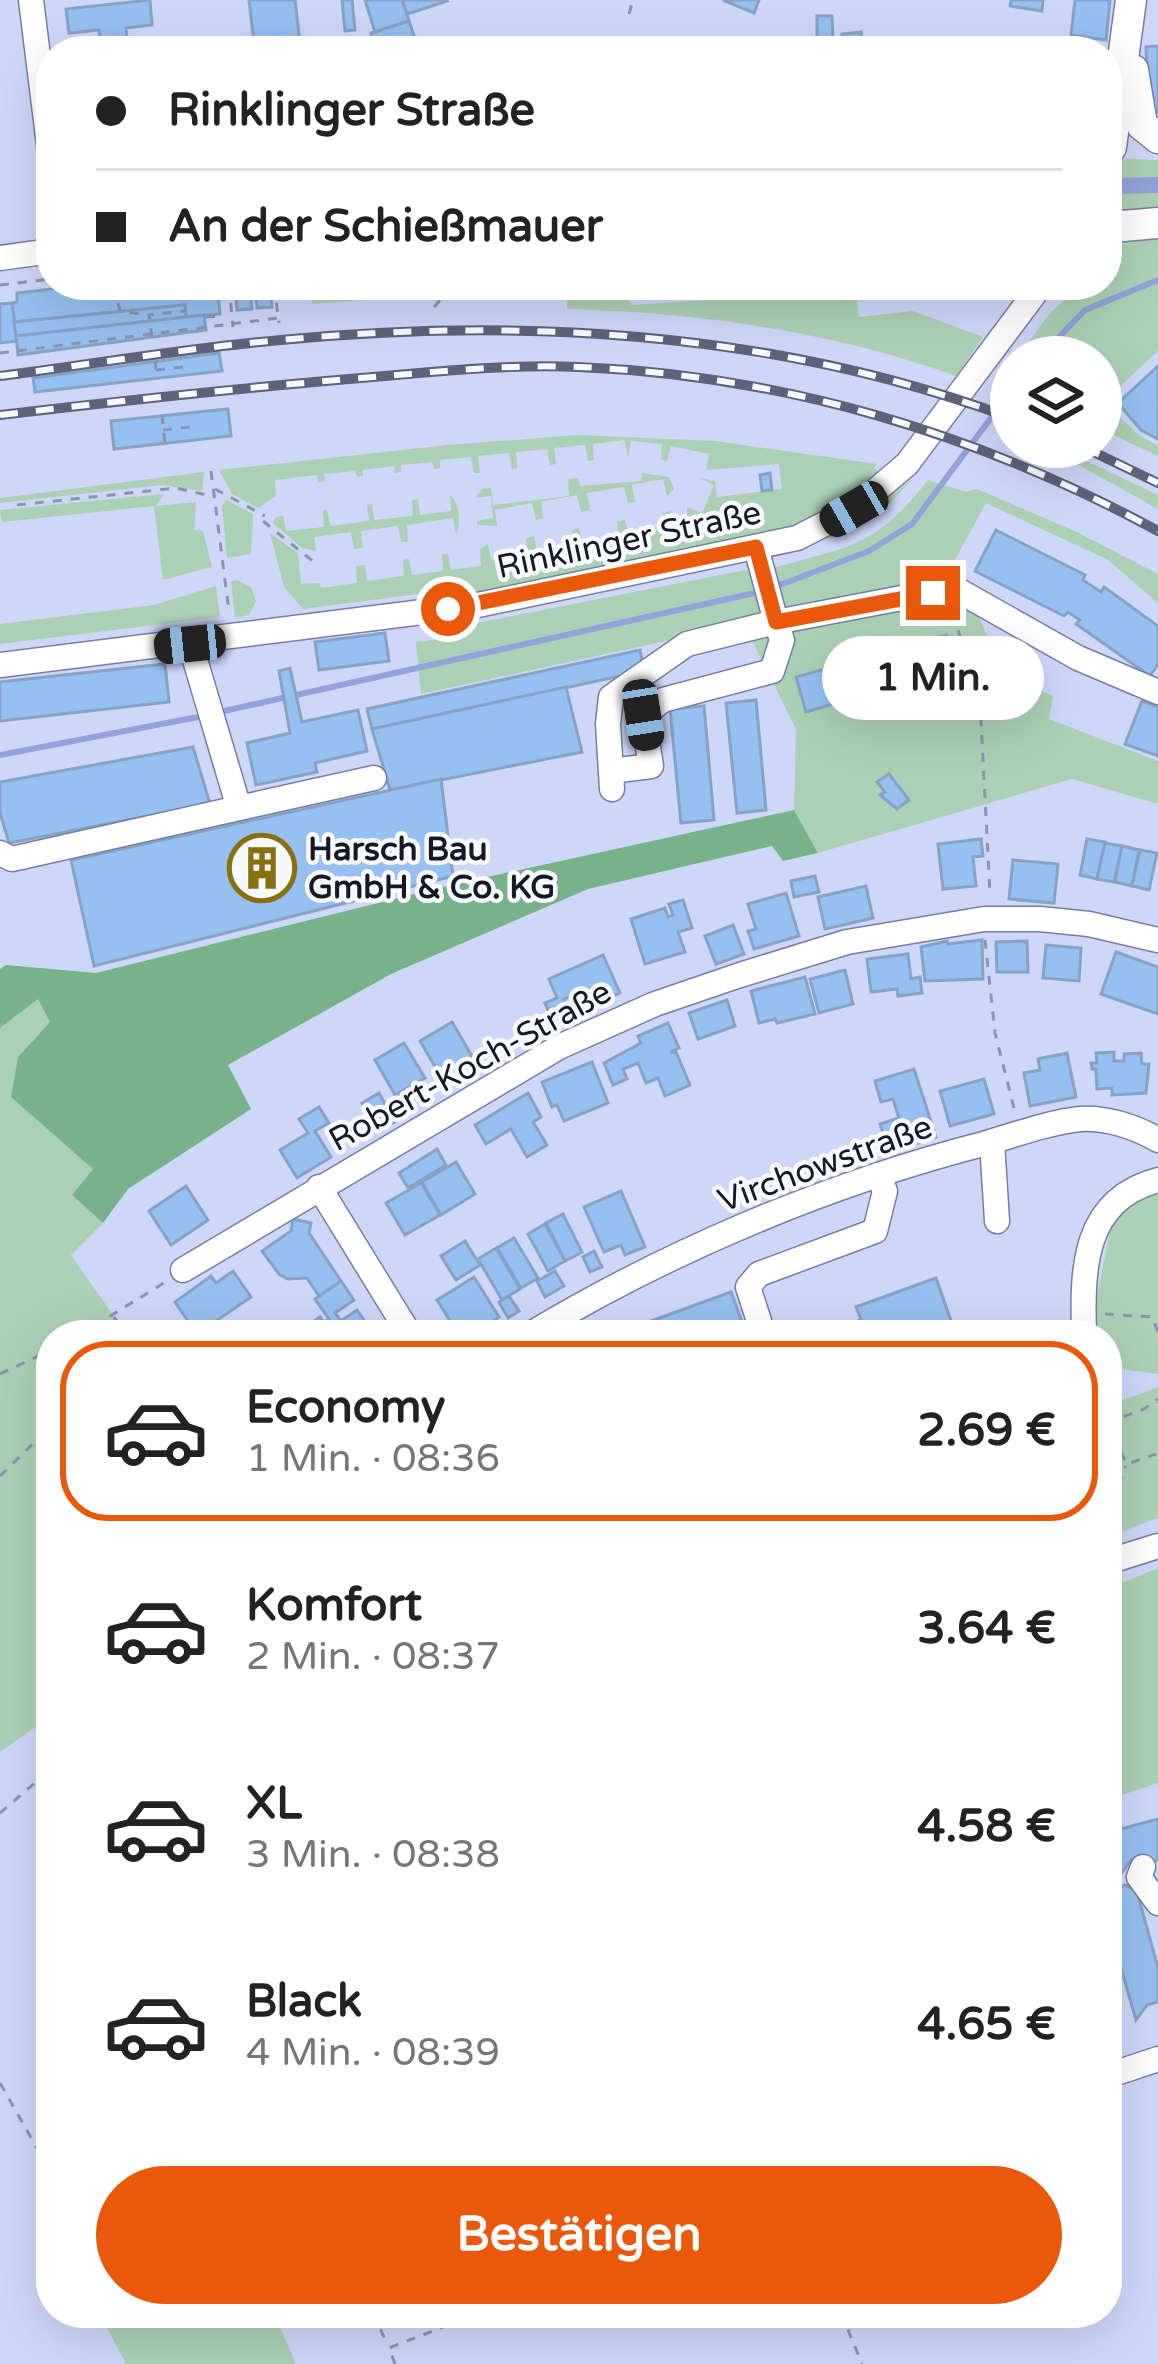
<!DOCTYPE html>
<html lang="de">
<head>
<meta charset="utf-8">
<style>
	body { margin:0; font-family:"Varela Round",sans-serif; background:#f6f6f6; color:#222; height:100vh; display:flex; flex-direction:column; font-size:45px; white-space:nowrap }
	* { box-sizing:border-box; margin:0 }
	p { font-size:39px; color:#767676 }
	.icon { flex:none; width:66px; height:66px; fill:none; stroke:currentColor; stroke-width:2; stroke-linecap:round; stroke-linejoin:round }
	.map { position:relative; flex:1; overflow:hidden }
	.sheet { position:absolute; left:36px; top:1320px; width:1086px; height:1008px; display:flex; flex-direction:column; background:#fff; border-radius:48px; box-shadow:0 12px 48px #0002 }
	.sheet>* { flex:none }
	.top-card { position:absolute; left:36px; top:36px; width:1086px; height:264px; border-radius:48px; box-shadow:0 12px 48px #0002; display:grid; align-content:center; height:264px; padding:0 60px; background:#fff }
	.buttons { position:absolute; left:990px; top:336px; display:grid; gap:24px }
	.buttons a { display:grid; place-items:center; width:132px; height:132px; border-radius:50%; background:#fff; box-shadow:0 12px 48px #0002; font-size:60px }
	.end { position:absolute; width:54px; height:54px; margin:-27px; border:15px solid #ea580c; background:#fff; box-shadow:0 0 0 6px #fff }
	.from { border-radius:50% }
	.bubble { position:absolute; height:84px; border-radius:42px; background:#fff; box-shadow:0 12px 48px #0002; font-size:39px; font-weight:700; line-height:84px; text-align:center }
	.car { position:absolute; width:36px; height:72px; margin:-36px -18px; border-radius:15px; box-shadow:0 0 9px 3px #0007; background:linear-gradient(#222 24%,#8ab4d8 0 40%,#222 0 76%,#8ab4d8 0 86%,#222 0) }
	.top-card b { display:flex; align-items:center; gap:42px; height:114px; font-size:45px }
	.top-card b+b { border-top:3px solid #e0e0e0 }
	.top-card i { width:30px; height:30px; background:#222 }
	ul { padding:21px 0 0; list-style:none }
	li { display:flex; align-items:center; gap:36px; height:180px; margin:0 24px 18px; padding:0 36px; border:6px solid transparent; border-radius:48px }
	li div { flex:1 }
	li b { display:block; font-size:45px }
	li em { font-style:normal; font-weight:700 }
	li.active { border-color:#ea580c }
	li>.icon { width:108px; height:108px; stroke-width:1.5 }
	.cta { display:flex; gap:24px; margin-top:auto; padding:24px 60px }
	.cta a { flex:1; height:138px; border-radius:72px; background:#ea580c; color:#fff; font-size:48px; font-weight:700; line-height:138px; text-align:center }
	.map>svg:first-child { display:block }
	.green { fill:#acd0b5 }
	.forest { fill:#78b28a }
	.water { fill:#94a2db }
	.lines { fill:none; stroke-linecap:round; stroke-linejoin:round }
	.stream { stroke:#94a2db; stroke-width:6 }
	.building { fill:#96c0f1; stroke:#87a2c4; stroke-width:3 }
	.minor-casing { stroke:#757fa4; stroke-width:27 }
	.major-casing { stroke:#757fa4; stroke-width:33 }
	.path { stroke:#8c93ad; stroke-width:3; stroke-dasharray:9 9; stroke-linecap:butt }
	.minor { stroke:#fff; stroke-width:24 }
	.major { stroke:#fff; stroke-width:30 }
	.rail-casing { stroke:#5d6378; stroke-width:10 }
	.rail { stroke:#f8f9fd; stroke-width:6; stroke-dasharray:18; stroke-linecap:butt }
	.route { stroke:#ea580c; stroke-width:15 }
	.labels { text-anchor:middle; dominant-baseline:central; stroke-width:9; stroke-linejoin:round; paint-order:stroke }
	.street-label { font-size:33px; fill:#151927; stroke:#f8f9fd }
	.poi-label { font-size:33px; font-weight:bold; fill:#151927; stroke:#f8f9fd; text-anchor:start }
</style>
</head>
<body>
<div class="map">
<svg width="1158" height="2364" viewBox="0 0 1158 2364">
	<rect width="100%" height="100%" fill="#ced7f8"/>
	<!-- green -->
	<g class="green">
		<path d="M1121,158L1158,160V212H1121L1107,204V166Z"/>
		<path d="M1158,233V351L1103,402L1139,435L1158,446V456L1101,429V357H1019C1042,323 1063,285 1107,285V270L1114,266L1107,244L1113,239Z"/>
		<path d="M311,285H433V294L312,304Z"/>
		<path d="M567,285H616L632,305L856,290L859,317L913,311L983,337L956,376C835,332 696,312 567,309Z"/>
		<path d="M579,435L715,441L877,464L874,469L880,472L848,498L794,526L477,594L450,598L448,590L303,609L284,587L270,533L298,553L301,584L319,583L321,588L357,583L356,566L365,565L367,581L404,576L403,560L409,559L412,575L443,571L442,554H448L451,570L481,566L480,549L488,544L491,560L528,554L526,538L534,536L537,552L574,546L572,530L579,528L583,544L619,538L617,522L625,520L629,536L665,529L663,513L671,511L674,527L688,526L687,507L702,513L714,485L699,478L715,481L717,497L782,489L779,464L706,470L709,454L671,446L667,461L661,460L662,444L631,441L628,457L624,440L593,444L594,460L588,461L585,445L554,448L556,464L550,465L547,449L516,452L517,468L512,469L509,453L478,456L480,473H474L471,457L440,460V468L434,469L432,462L401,465V472L395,473L394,466L363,470V476L357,477L355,471L324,474L325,481L318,483L317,475L275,480L276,496L258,508L232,494L219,470L448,445Z"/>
		<path d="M1046,447H1057L1158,495V509Z"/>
		<path d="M204,472L202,491L162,485L0,503V498Z"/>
		<path d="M642,473L669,477L674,489L667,496L663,479L632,485L635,502L628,503L624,487L587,493L590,510L581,512L577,495L541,502L543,518L536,520L532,503L495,510L497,526L477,525V521L493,518L491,496L475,498L482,489L491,488L493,505L569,496L568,479L578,478L580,486L641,481Z"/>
		<path d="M912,479C887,509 858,538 818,539L860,520Z"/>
		<path d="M928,480L966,492L977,489L1077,532L1158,574V603L1108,560L986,503L951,567L918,586L977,613L1004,674L1053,696L1049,719L1158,761V804L1072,779L818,853L794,810L796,729L744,624L421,694L416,642L447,638V629L750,569L773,571L776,567C853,546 876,546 928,480Z"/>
		<path d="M164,494L156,506L196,502L194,530L203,531L212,567L163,580L154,506L2,522L0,510Z"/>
		<path d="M450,495C459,501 462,525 456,534L453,518L407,525L408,542H401L398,526L361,531L363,548L354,549L351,532L314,537L316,551L302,548L273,523L275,518L283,515L286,531L324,527L323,510H327L330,526L369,521L367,505L372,504L374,520L413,516L412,500L418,499L420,515L451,511Z"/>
		<path d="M226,500L253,514L251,554L227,558L222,506Z"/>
		<path d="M237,580L251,587L256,601L249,615L235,618L231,581Z"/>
		<path d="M216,586L220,617L0,644V624L154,605Z"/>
		<path d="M38,998L50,1022L18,1057L93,1169L72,1195L103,1223L71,1255L127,1335H51V1716L0,1752V1028Z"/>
		<path d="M1158,1185V1374L1107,1367V1335H1092V1321L1113,1216Z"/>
		<path d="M1158,1387V1518L1107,1537V1406Z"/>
		<path d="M1158,1568V1783L1107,1800V1589Z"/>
		<path d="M99,2313H274L296,2364H126Z"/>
	</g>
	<!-- forest -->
	<path class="forest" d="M794,810L818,853L783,861L772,846L588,889L391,974L228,1065L251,1109L128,1189L103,1223L72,1195L93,1169L11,1097L18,1057L50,1022L38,999L0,1028V969L6,965L96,973L455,884Z"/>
	<!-- water -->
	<path class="water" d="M1158,177V193L1116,194V178Z"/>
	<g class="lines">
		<!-- stream -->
		<g class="stream">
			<path d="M1040,357L1085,310L1158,280"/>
			<path d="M772,588L869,551L912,524L1011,391"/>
			<path d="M215,713L759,592"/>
			<path d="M0,755L203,716"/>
		</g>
	</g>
	<!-- building -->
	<g class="building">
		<path d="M150,0L152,25L126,28L128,49L102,51L99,30L69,33L66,9Z"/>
		<path d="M249,0H295L301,51H255Z"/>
		<path d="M342,0H352L355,30L345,31Z"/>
		<path d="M365,0H402L409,21L375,32Z"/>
		<path d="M402,0H446L447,1L407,14Z"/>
		<path d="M723,0H759L754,13Z"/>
		<path d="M1011,0H1043L1042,11L1010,6Z"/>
		<path d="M1075,0H1110L1106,40L1071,35Z"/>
		<path d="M817,16H832L833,41L817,42Z"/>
		<path d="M409,21L419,51H377L371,33Z"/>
		<path d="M861,32L863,51H843L842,34Z"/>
		<path d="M1158,46V112L1148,102L1146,47Z"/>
		<path d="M217,285L220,314L186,317L185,305L14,322L12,303L17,302V293L86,285Z"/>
		<path d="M502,285H548L549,291L503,295Z"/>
		<path d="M270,288L272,307L257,308L255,290Z"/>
		<path d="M250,290L252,309L237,310L235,292Z"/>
		<path d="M12,303L17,341L0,343V304Z"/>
		<path d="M185,305L186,317L16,336L14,322Z"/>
		<path d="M204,315L206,330L18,355L16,336Z"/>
		<path d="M219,353L222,371L35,392L33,378Z"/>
		<path d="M1158,366V439L1141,430L1118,403Z"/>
		<path d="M228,409L231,436L114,449L111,421Z"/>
		<path d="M770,473L772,490L762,491L760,475Z"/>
		<path d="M996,530L1085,575L1083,580L1101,592L1104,587L1158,626V664L1150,676L1076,624L1080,620L1068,612L1064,616L975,571Z"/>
		<path d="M385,633L389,661L319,670L315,642Z"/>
		<path d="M946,635L956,669L806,712L796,677Z"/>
		<path d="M640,650L644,671L372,729L367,709Z"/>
		<path d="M165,664L169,702L0,721V682Z"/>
		<path d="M290,668L302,722L358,710L367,751L315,763L317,772L256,785L247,743L290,733L279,671Z"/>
		<path d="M566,687L582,752L390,790L372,729Z"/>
		<path d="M756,700L766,810L737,813L726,703Z"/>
		<path d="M1142,701L1158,707V756L1125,744Z"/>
		<path d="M704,706L714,820L681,823L670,709Z"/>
		<path d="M193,747L210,804L9,843L0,813V782Z"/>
		<path d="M889,774L909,800L897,809L880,795L885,792L877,782Z"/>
		<path d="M441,779L453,876L94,966L71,860Z"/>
		<path d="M981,839L983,856L973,857L976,886L943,889L938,844Z"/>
		<path d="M1087,839L1105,842L1097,879L1080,875Z"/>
		<path d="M1105,843L1122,846L1114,882L1097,879Z"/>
		<path d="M1122,846L1139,850L1132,886L1115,882Z"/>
		<path d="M1140,850L1157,853L1149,890L1132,886Z"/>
		<path d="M1013,860L1058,864L1054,903L1009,899Z"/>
		<path d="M815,876L819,892L794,897L791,881Z"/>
		<path d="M866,886L873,918L825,929L818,897Z"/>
		<path d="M786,893L799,936L754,949L748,931L756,929L748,904Z"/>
		<path d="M683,900L692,928L678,932L685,952L645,964L631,919L665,908L668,917L673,915L669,904Z"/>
		<path d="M733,925L744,954L716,964L705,936Z"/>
		<path d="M982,940L983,979L925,981L921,947L947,941V944Z"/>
		<path d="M1027,941L1028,972H997L996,942Z"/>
		<path d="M1046,945L1081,948L1079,981L1043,978Z"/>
		<path d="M1116,952L1158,967V1014L1101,994Z"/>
		<path d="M908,954L911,979L920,977L922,993L898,996L897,989L871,992L867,959Z"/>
		<path d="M603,955L620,993L593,1005L586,990L564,999L571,1015L554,1023L545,1003L557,998L549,979Z"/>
		<path d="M845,970L853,1004L819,1013L810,979Z"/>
		<path d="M805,977L815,1014L777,1023L775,1019L759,1023L751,991Z"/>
		<path d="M727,1000L735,1026L698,1039L689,1013Z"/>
		<path d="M452,1022L473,1058L441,1077L420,1041Z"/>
		<path d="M668,1023L679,1048L670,1052H676L690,1085L665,1096L658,1078L646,1083L638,1063L623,1069L627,1079L613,1085L604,1063L641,1043L638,1036Z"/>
		<path d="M404,1043L425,1078L395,1095L375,1060Z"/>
		<path d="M1114,1052V1061H1124V1054L1141,1053L1142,1064H1149L1146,1093L1112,1095V1088L1097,1089L1096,1069H1092L1091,1063H1097L1096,1053Z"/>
		<path d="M1067,1053L1076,1097L1030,1106L1024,1073L1040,1070L1038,1059Z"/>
		<path d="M592,1062L608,1103L564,1121L557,1105L552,1107L542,1082Z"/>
		<path d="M914,1069L936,1137L900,1149L896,1135L885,1139L880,1124L899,1118L893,1099L881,1102L875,1081Z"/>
		<path d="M984,1079L994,1114L950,1126L940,1091Z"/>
		<path d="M379,1093L385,1104L402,1094L413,1111L379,1131L362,1103Z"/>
		<path d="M528,1093L541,1117L533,1122L547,1145L527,1157L511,1129L486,1144L475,1125Z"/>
		<path d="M319,1107L329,1123L315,1131L331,1157L297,1178L280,1150L308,1133L299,1119Z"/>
		<path d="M437,1149L446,1165L408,1188L399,1173Z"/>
		<path d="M456,1162L475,1194L441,1215L422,1182Z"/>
		<path d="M421,1183L440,1215L405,1235L386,1203Z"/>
		<path d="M186,1186L208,1220L171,1245L149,1211Z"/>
		<path d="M621,1191L645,1247L625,1255L621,1245L604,1252L584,1207Z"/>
		<path d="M563,1214L582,1252L565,1261L546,1223Z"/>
		<path d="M293,1219L311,1223L309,1233L341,1281L319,1296L307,1278L288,1279L279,1274L262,1251L291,1231Z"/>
		<path d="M545,1224L565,1261L548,1271L528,1234Z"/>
		<path d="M514,1238L538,1278L521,1288L497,1248Z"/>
		<path d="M465,1241L480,1265L456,1280L441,1256Z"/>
		<path d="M496,1248L520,1289L502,1300L478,1259Z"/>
		<path d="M594,1251L602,1267L590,1272L583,1257Z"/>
		<path d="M233,1271L251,1297L197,1334L175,1302L211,1276L216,1283Z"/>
		<path d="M555,1271L564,1286L545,1297L537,1281Z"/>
		<path d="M474,1277L499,1317L470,1335H459L437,1300Z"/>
		<path d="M936,1278L956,1335H867L856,1307Z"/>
		<path d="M341,1281L354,1300L335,1313L341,1321L357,1310L374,1335H312L306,1326L320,1317L324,1322L329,1319L315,1299Z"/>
		<path d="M731,1292L747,1335H613Z"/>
		<path d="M509,1296L519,1311L508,1318L499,1302Z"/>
		<path d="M861,1320L867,1335H819Z"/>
		<path d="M1158,1819V1860L1140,1866L1131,1860L1117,1879L1119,1887L1126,1885L1137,1892L1158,1968V2002L1147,2005L1136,2020L1107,1920V1891L1114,1889L1112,1882L1107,1884V1823L1121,1829Z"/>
	</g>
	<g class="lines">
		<!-- minor casing -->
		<g class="minor-casing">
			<g id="minor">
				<path d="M31,0L51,161"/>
				<path d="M0,258L51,251"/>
				<path d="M756,547L776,622L954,588L1078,658L1158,692"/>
				<path d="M190,643L239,808L374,778"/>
				<path d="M0,665L478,605L797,538L854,509L907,464L1041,285"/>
				<path d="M611,771L651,766L643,715L663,700L772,671L782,640L776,622L687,644L611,697L608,724L612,789"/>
				<path d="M0,853L12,859L239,808"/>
				<path d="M992,1142L997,1221"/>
				<path d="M319,1187L410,1335"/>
				<path d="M183,1270L559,1047L655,1004L740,975L847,942L984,919H1040L1089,924L1158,940"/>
				<path d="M759,1321L748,1287L759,1274L875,1231L885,1191L878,1175"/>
				<path d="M529,1335C669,1251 825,1185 983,1144C1015,1135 1046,1123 1080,1119C1106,1117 1136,1127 1158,1140"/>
				<path d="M1084,1335C1082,1268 1083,1200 1158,1180"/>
				<path d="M1107,1562L1158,1546"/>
				<path d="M1143,1867L1139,1877L1158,1903"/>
				<path d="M1107,2076L1158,2059"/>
			</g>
		</g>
		<!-- major casing -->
		<g class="major-casing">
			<g id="major">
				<path d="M1133,70L1142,125L1158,138"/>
				<path d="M1111,147L1131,0"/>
				<path d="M1107,222L1123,226L1158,223"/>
			</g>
		</g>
		<!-- path -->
		<g class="path">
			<path d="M629,14L633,0"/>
			<path d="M1107,254L1121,252"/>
			<path d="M0,285L51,279"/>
			<path d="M229,285L233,327"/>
			<path d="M274,285L279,323"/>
			<path d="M118,303L120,311L148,315"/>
			<path d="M434,307L442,298"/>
			<path d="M206,317L220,316"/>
			<path d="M152,337L149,315L185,311"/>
			<path d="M0,353L278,318"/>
			<path d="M155,361L157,379"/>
			<path d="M156,370L192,366"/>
			<path d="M162,415L165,444"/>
			<path d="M163,430L199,426"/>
			<path d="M211,471L229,612"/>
			<path d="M215,489L265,516"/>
			<path d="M17,505L176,488L215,497"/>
			<path d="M263,521L315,563"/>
			<path d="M953,613L980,702L990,894"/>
			<path d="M985,940L995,1033L1014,1108"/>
			<path d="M1105,1314L1152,1317L1158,1332"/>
			<path d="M114,1317L127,1335"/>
			<path d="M79,1335L164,1283"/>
			<path d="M0,1374L51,1350"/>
			<path d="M1107,1423L1144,1409L1158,1399"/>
			<path d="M1107,1446L1117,1445L1127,1464L1156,1454"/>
			<path d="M0,1476L51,1426"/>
			<path d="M1107,1498L1117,1489L1126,1466"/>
			<path d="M0,1813L51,1769"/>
			<path d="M0,2083L51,2173"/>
			<path d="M373,2313L388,2346"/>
			<path d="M841,2313L862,2364"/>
			<path d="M395,2364L389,2348L479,2313"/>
		</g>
		<!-- minor -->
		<use href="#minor" class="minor"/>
		<!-- major -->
		<use href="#major" class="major"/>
		<!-- rail casing -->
		<g class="rail-casing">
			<g id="rail">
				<path d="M0,376C94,364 187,348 281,340C525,317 779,332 1011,418"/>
				<path d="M0,415C120,401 240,388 361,378C434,372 506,364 578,367C783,375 979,434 1158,531"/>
				<path d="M1083,447L1158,483"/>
			</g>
		</g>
		<!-- rail -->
		<use href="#rail" class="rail"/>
	</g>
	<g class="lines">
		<!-- route -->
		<path class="route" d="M448,609L756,547L776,622L933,593"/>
	</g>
	<!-- icons -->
	<defs>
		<g id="building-ring" transform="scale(3.45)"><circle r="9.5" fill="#f8f9fd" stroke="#887011" stroke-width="1.5"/><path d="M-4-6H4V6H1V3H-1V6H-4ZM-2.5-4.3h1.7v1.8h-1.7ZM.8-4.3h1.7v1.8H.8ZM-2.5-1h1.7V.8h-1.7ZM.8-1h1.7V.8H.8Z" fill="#887011"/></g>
	</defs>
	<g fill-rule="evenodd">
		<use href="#building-ring" x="262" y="868"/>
	</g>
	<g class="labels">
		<!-- street labels -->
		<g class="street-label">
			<text transform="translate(629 540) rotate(-12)">Rinklinger Straße</text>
			<text transform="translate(470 1066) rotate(-29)">Robert-Koch-Straße</text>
			<text transform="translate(825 1164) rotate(-20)">Virchowstraße</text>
		</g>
		<!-- poi labels -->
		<g class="poi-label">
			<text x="308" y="849">Harsch Bau<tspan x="308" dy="38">GmbH &amp; Co. KG</tspan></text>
		</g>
	</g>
</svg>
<div class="buttons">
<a><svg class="icon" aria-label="layers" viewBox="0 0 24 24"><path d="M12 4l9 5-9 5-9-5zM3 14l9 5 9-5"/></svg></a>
</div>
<i class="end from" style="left:448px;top:609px"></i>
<i class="end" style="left:933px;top:593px"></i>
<div class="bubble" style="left:822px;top:636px;width:222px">1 Min.</div>
<i class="car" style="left:854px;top:509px;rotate:240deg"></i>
<i class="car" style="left:190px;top:644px;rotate:264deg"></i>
<i class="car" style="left:643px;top:715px;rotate:171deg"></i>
<div class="top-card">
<b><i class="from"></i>Rinklinger Straße</b>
<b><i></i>An der Schießmauer</b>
</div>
<section class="sheet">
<ul>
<li class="active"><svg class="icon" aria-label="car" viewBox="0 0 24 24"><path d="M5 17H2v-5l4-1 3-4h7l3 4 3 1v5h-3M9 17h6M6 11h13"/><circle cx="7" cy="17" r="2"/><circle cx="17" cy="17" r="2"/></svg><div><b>Economy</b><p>1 Min. · 08:36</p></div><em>2.69 €</em></li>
<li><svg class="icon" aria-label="car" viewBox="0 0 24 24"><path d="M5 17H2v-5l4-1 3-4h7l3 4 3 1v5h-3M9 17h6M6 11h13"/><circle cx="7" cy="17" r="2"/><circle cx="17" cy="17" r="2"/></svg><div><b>Komfort</b><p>2 Min. · 08:37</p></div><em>3.64 €</em></li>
<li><svg class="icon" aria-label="car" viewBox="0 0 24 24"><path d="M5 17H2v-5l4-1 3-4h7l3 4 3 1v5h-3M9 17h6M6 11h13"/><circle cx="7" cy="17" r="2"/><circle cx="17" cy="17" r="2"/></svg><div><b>XL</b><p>3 Min. · 08:38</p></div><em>4.58 €</em></li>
<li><svg class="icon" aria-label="car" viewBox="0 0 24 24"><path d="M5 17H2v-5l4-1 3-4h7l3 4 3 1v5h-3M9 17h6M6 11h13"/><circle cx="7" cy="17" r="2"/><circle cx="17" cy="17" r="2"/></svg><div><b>Black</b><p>4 Min. · 08:39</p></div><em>4.65 €</em></li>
</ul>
<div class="cta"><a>Bestätigen</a></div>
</section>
</div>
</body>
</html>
